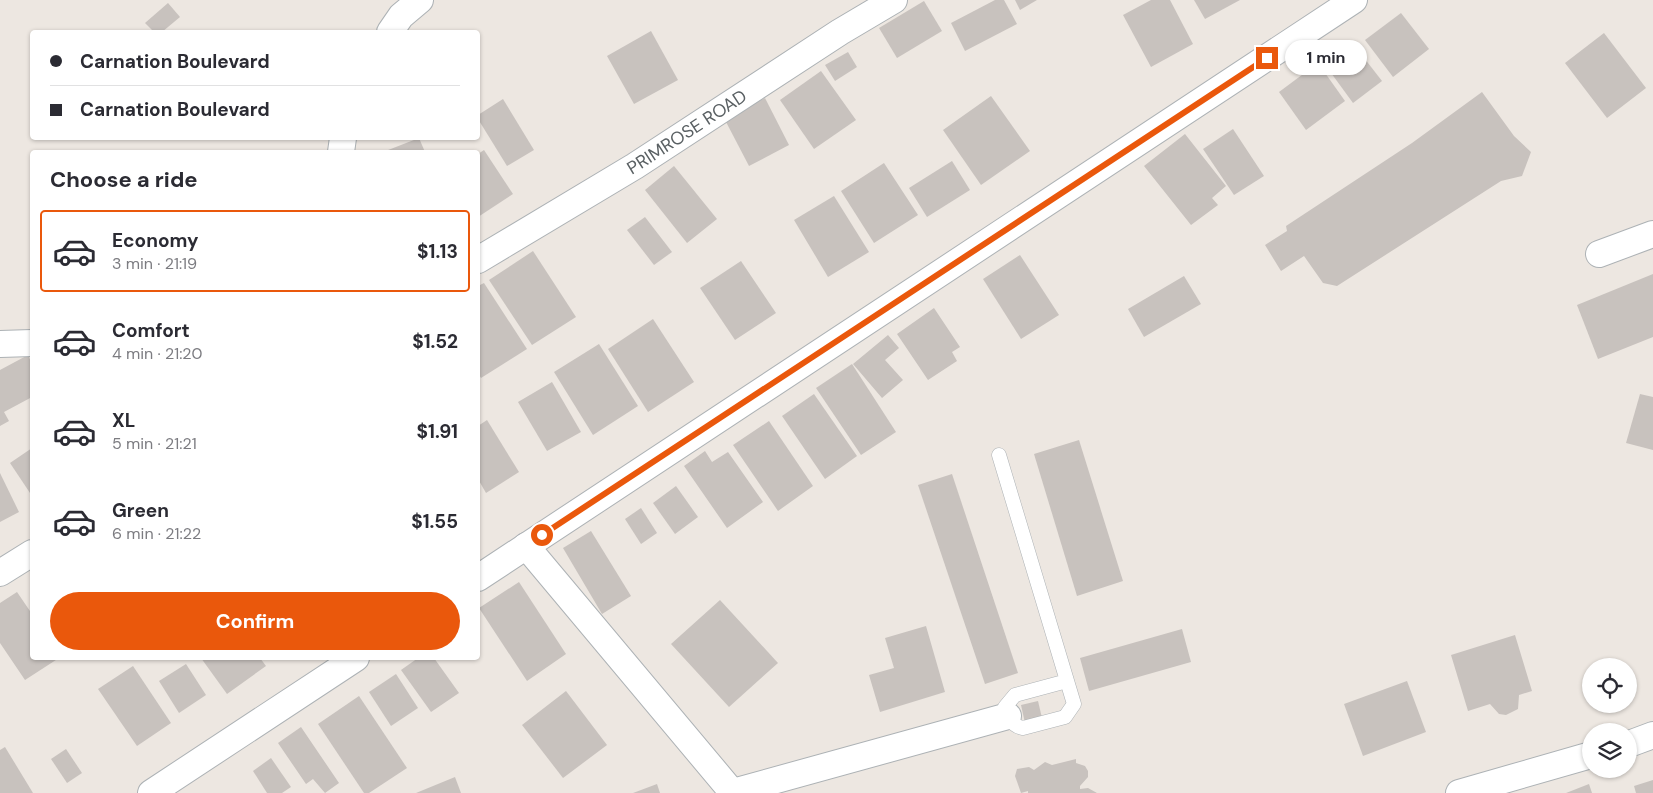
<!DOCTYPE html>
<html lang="en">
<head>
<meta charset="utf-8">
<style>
	body { margin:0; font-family:"DM Sans",sans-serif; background:#f2f2f3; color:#2b2b33; height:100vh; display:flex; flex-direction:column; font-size:19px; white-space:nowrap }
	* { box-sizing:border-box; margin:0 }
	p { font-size:16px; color:#7c7c81 }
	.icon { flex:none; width:28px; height:28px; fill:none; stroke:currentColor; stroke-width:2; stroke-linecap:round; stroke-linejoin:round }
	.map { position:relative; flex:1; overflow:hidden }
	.sheet { position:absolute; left:30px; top:150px; width:450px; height:510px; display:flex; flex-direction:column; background:#fff; border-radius:5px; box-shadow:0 1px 4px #0004 }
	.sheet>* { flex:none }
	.banner { position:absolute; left:30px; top:30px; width:450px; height:110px; border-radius:5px; box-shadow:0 1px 4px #0004; display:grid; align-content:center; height:110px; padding:0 20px; background:#fff }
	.tools { position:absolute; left:1582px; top:658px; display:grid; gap:10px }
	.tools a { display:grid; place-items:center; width:55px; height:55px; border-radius:50%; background:#fff; box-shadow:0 1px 4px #0004; font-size:25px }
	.end { position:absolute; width:22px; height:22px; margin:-11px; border:6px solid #ea580c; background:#fff; box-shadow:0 0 0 2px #fff }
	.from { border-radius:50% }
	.bubble { position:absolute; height:35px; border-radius:18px; background:#fff; box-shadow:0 1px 4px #0004; font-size:16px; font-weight:700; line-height:35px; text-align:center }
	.banner b { display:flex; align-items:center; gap:18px; height:48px; font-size:19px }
	.banner b+b { border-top:1px solid #e1e1e2 }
	.banner i { width:12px; height:12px; background:#2b2b33 }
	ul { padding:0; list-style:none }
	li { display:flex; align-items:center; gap:15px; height:82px; margin:0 10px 8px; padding:0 10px; border:2px solid transparent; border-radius:5px }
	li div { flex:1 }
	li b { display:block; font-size:19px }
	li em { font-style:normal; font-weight:700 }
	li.selected { border-color:#ea580c }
	li>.icon { width:45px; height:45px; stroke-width:1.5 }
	h2 { padding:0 20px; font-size:22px; line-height:60px }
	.cta { display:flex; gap:10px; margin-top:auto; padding:10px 20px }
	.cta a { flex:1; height:58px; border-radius:30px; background:#ea580c; color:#fff; font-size:20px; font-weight:700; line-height:58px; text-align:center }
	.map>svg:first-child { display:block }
	.building { fill:#c8c2be }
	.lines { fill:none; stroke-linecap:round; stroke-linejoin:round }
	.service-casing { stroke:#adb2b5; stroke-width:15 }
	.minor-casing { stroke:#adb2b5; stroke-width:28 }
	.service { stroke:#fff; stroke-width:14 }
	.minor { stroke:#fff; stroke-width:26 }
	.route { stroke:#ea580c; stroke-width:6 }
	.labels { text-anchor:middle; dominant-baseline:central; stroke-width:4.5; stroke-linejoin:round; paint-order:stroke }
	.street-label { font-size:18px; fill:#5a6063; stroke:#fff }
</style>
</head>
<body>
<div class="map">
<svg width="1653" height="793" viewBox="0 0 1653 793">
	<rect width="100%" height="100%" fill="#ede7e1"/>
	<!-- building -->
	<g class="building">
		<path d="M995,0H1004L1017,24L965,51L951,23Z"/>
		<path d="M1015,0H1037L1020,10Z"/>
		<path d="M1151,0H1170L1193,44L1151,67L1123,15Z"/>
		<path d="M1194,0H1240L1205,19Z"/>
		<path d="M924,1L942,31L897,58L879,28Z"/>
		<path d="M168,3L180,17L162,32H154L145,23Z"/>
		<path d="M1401,13L1429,49L1393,77L1365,40Z"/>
		<path d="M651,31L678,80L634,104L607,56Z"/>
		<path d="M1604,33L1646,88L1607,118L1565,63Z"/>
		<path d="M1354,45L1382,81L1353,103L1326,66Z"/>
		<path d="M848,52L857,67L835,81L825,65Z"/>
		<path d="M1318,63L1345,101L1306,130L1279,92Z"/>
		<path d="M821,71L856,120L814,149L780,100Z"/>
		<path d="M1482,92L1514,136L1531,152L1522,176L1501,181L1337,286L1323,283L1304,256L1281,271L1265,245L1287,231L1286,226L1412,143Z"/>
		<path d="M991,96L1030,151L981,185L943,130Z"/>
		<path d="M765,98L789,145L749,166L725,120Z"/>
		<path d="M503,99L534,150L507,166L478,119V115Z"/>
		<path d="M1233,129L1264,176L1234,195L1203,149Z"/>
		<path d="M1185,134L1226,186L1212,198L1218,205L1191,225L1144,166Z"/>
		<path d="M419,138L425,152H383Z"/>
		<path d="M484,150L513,194L478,217V154Z"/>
		<path d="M952,161L970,190L927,217L909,188Z"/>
		<path d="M884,163L918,215L874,243L841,191Z"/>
		<path d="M674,166L717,219L687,243L645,190Z"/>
		<path d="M834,196L869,252L828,277L794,220Z"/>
		<path d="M645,217L672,252L654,265L627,230Z"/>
		<path d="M533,251L576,317L532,345L489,280Z"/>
		<path d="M1020,255L1059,315L1021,339L983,279Z"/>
		<path d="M741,261L776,313L735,340L700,288Z"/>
		<path d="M1653,274V337L1598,359L1577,305Z"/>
		<path d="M1184,276L1201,304L1144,337L1128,309Z"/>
		<path d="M484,283L527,349L481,378L478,373V286Z"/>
		<path d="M934,308L960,347L952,352L957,361L928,380L897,334Z"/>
		<path d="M653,319L694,382L648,412L608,349Z"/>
		<path d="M888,335L899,348L885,360L903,380L882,398L853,364Z"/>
		<path d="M599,344L638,406L593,435L554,372Z"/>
		<path d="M28,355L32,364V397L4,412L9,421L0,426V370Z"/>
		<path d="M852,364L896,432L861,455L816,388Z"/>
		<path d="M552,382L581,432L547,451L518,402Z"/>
		<path d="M814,394L857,456L825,479L782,416Z"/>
		<path d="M1640,394L1653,397V450L1626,443Z"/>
		<path d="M487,420L519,472L486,493L478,479V426Z"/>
		<path d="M769,421L813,486L778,511L733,445Z"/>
		<path d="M1079,440L1123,581L1077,596L1034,454Z"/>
		<path d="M32,448V492L30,493L10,463Z"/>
		<path d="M705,451L712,462L728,452L763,502L727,528L684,466Z"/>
		<path d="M0,473L19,512L0,522Z"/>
		<path d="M952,474L1018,673L985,684L918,485Z"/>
		<path d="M676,486L698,517L675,534L653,503Z"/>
		<path d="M641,508L657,533L641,544L625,519Z"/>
		<path d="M591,531L631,596L602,614L563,548Z"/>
		<path d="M519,582L566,654L527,681L479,608Z"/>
		<path d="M17,592L32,614V658H59L25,680L0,643V603Z"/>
		<path d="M720,600L778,663L729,707L671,644Z"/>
		<path d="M926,626L945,692L880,712L869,675L894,668L885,638Z"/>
		<path d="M1182,629L1191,662L1089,691L1080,658Z"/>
		<path d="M1515,635L1532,691L1519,695L1518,709L1506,715L1499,714L1490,704L1468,711L1451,655Z"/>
		<path d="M201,658H260L266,666L227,694Z"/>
		<path d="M418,658H434L459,693L431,712L401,670Z"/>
		<path d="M186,664L206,695L179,713L159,681Z"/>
		<path d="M133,666L171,723L137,746L98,689Z"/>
		<path d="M396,674L418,708L391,726L369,692Z"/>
		<path d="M1407,681L1426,732L1363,756L1344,704Z"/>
		<path d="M566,691L607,745L563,778L522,725Z"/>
		<path d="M359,696L407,768L369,793H364L318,724Z"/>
		<path d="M1038,701L1042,718L1025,723L1021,705Z"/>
		<path d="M301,727L339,783L325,793L313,779L306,784L278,743Z"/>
		<path d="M5,747L33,793H0V750Z"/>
		<path d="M66,749L82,773L67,783L51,759Z"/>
		<path d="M271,758L291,787L282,793H267L253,771Z"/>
		<path d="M1076,759V763L1085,766L1088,771V777L1080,786V789L1088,788L1097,793H1028V791L1021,793L1015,776L1017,769L1029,767L1034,770L1045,762L1052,765Z"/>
		<path d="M455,777L461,793H416Z"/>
		<path d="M1653,780V793H1636L1634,786Z"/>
		<path d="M657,784L660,793H633Z"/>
		<path d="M1589,784L1592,793H1566Z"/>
	</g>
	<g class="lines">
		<!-- service casing -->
		<g class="service-casing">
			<path id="service" d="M999,455L1074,704L1065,717L1023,728C1012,726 1008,717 1005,707L1015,695L1067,681"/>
		</g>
		<!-- minor casing -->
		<g class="minor-casing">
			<g id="minor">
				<path d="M390,32L401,16L420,0"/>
				<path d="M341,152L343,138"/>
				<path d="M1599,254L1653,234"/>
				<path id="s1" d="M478,260L635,166L840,32L894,0"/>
				<path d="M0,344L32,343"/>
				<path d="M526,546L733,793"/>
				<path d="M0,573L32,553"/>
				<path d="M478,578L1354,0"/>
				<path d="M1629,744L1653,735"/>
				<path d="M733,792L1008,716"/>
				<path d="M151,793L356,658"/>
				<path d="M1459,793L1591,755"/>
			</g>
		</g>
		<!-- service -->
		<use href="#service" class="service"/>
		<!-- minor -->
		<use href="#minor" class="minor"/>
	</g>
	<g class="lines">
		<!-- route -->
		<path class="route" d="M542,535L1267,58"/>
	</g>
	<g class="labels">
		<!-- street labels -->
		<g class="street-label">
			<text stroke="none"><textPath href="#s1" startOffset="245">PRIMROSE ROAD</textPath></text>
		</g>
	</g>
</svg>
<div class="tools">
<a><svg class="icon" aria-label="locate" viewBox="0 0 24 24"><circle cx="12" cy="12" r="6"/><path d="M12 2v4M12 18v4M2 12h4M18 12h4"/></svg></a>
<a><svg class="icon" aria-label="layers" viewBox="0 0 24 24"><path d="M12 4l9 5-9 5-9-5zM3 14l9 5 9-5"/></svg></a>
</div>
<i class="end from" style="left:542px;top:535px"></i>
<i class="end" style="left:1267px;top:58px"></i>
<div class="bubble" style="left:1285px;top:40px;width:82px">1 min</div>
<div class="banner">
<b><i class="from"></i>Carnation Boulevard</b>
<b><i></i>Carnation Boulevard</b>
</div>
<section class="sheet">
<h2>Choose a ride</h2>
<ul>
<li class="selected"><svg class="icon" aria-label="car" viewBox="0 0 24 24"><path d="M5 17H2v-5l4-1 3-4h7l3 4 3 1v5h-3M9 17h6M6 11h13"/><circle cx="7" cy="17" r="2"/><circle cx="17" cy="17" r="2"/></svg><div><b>Economy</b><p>3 min · 21:19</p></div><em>$1.13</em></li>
<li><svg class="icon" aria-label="car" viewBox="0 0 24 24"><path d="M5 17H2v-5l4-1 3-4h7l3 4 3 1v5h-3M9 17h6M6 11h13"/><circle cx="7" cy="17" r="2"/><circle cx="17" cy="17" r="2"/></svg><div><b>Comfort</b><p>4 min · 21:20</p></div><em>$1.52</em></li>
<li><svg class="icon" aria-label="car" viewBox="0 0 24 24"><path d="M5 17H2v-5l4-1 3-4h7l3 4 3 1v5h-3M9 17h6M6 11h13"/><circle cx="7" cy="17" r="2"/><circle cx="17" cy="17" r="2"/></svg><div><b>XL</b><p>5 min · 21:21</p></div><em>$1.91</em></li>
<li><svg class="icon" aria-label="car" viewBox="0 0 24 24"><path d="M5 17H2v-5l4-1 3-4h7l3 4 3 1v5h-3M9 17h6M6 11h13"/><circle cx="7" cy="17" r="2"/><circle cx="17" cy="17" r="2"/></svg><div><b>Green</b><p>6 min · 21:22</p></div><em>$1.55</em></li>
</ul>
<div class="cta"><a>Confirm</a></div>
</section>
</div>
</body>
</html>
